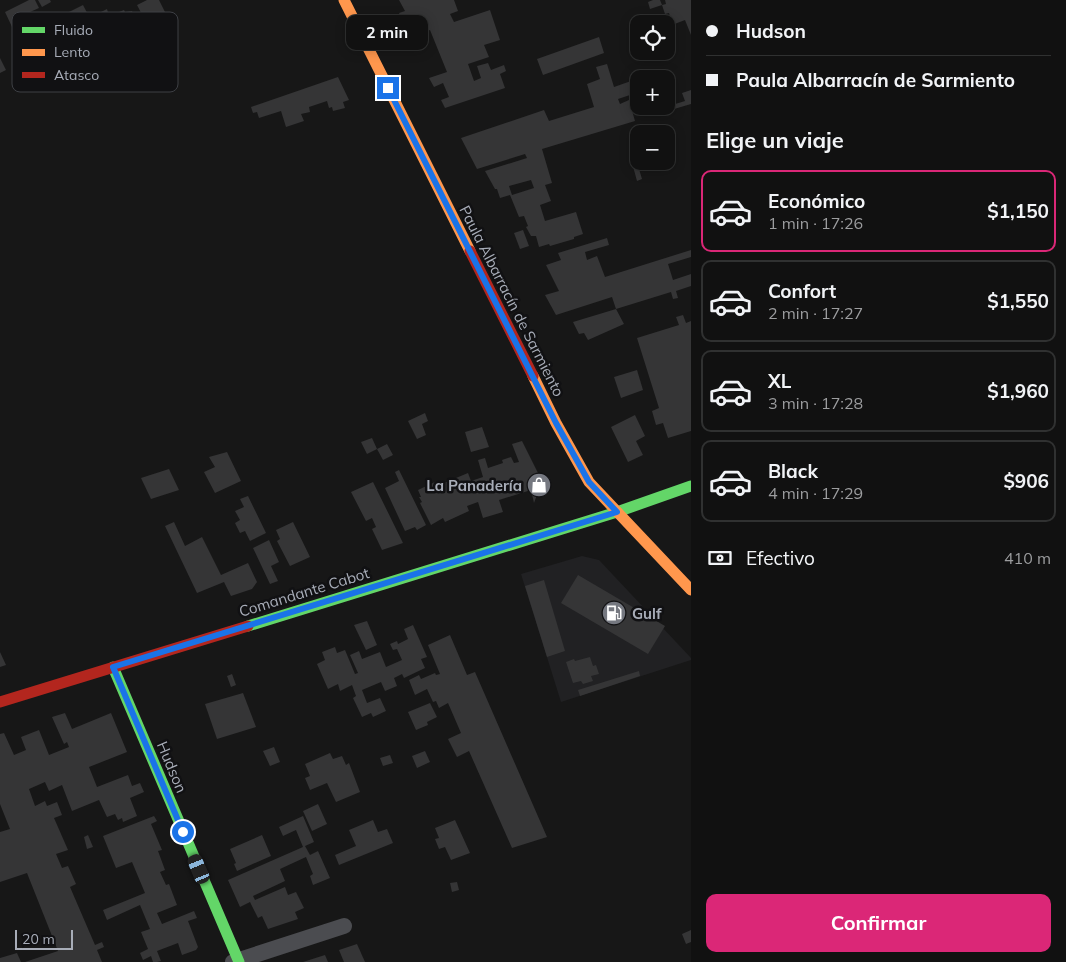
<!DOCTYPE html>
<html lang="es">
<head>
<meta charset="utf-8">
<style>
	body { margin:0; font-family:Mulish,sans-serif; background:#1a1a1a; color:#f1f3f6; height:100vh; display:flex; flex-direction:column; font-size:19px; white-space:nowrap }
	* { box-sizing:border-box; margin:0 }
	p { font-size:16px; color:#9c9d9f }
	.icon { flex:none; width:28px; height:28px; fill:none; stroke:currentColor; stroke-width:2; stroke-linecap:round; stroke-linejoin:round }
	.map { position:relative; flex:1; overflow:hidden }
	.details { display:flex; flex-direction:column; background:#111; width:375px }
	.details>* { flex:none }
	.banner { display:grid; align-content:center; height:110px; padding:0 15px; background:#111 }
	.controls { position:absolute; left:630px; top:15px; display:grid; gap:10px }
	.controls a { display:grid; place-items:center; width:45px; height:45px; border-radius:10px; background:#111; box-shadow:0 2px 12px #0003,0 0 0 1px #303131; font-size:25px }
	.scale { position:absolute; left:15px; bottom:12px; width:58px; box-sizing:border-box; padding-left:5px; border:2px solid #a8adb8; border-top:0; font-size:14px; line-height:18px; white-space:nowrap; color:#a8adb8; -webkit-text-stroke:4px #111113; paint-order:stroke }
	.end { position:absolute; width:22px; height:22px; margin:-11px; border:6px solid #1a73e8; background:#fff; box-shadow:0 0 0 2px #fff }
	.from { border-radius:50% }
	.bubble { position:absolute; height:35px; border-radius:10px; background:#111; box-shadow:0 2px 12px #0003,0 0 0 1px #303131; font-size:16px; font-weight:700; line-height:35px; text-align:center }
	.car { position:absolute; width:15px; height:30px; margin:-15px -8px; border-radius:6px; box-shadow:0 0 4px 1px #0007; background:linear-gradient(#222 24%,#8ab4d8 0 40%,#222 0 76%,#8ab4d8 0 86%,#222 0) }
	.banner b { display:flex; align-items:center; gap:18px; height:48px; font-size:19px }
	.banner b+b { border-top:1px solid #303131 }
	.banner i { width:12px; height:12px; background:#f1f3f6 }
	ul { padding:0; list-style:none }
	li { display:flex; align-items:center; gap:15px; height:82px; margin:0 10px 8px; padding:0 5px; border:2px solid #303131; border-radius:10px }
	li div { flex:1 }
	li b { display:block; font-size:19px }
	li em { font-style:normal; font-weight:700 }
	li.current { border-color:#db2777 }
	li>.icon { width:45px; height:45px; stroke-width:1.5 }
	h2 { padding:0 15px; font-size:22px; line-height:60px }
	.pay { display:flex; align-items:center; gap:12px; height:55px; padding:0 15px; font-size:19px }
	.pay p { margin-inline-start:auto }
	.action { display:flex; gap:10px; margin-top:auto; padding:10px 15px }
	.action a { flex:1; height:58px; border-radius:10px; background:#db2777; color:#fff; font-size:20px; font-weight:700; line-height:58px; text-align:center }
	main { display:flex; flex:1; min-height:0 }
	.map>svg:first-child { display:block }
	.built { fill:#212123 }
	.building { fill:#353536; fill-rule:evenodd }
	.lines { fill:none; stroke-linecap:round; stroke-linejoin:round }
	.street { stroke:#4b4c50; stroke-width:16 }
	.fast { stroke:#63d668; stroke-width:11 }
	.slow { stroke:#ff974d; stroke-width:11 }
	.jam { stroke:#b3261e; stroke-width:11 }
	.route { stroke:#1a73e8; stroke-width:6 }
	.labels { text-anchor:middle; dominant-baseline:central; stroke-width:5; stroke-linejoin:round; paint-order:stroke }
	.street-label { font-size:15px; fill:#a8adb8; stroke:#111113 }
	.poi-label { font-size:15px; font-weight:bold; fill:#a8adb8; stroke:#111113; text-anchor:end }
	.key { fill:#111113; stroke:#3e4045; stroke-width:1 }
	.key-label { font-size:14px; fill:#a8adb8 }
</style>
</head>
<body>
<main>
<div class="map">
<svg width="691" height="962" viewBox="0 0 691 962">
	<rect width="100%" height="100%" fill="#171717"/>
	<!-- built -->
	<path class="built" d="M582,556L599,560L691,658V660L561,702L521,574Z"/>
	<!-- building -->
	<g class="building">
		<path d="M29,0H35L39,8L30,12L32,16L19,22L20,25L13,29L5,12Z"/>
		<path d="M38,0H50L51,2L42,7Z"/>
		<path d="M147,0H159L165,12L157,16L159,21L148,26L137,5Z"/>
		<path d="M399,0H454L458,11L450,14L454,22L490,10L500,40L484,45L489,57L468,64L474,81L481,78L477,66L488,63L491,70L504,65L506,71L500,74L505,88L445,108L441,100L449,97L443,83L434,87L429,78L447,72L430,30L419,34L414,23L404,26L399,13L405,11Z"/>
		<path d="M653,0H660L662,5L650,9L648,2Z"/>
		<path d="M665,0H691V35L685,20L672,25L669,13L665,14L662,5L666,4Z"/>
		<path d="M83,5L95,28L78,36L67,13Z"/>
		<path d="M107,9L109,16L124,10L125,12L132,11L138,26L128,30L129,32L111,38L99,13Z"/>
		<path d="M599,37L604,53L543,75L537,59Z"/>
		<path d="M0,58L6,70L0,73Z"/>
		<path d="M607,64L614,87L651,74L652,79H639V92L618,99L620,104L629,100L635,121L542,149L552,183L545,185L551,201L540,205L545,221L576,212L583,234L574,237V239L550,246L549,244L539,247L536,236H531L526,227L528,226L524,216L519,217L510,195L500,198L497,189H495L485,171L527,158L525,154L477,169L461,138L544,110L549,121L594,107L587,84L600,79L596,67ZM531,180L534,188L512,195L509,186Z"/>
		<path d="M338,77L349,100L343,102L345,108L333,111L332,107L329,108L327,101L309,107L310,112L301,114L304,121L286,127L281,111L259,118L257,112L253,113L251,107Z"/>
		<path d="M691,90V104L674,109L672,105L685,101L682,93Z"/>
		<path d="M639,157V161H650L651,166L639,169L642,179L637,181L631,159Z"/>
		<path d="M523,230L529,246L520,249L514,233Z"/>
		<path d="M607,238L609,245L585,252L587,260L597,256L605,277L691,250V257L668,264L673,280L691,274V286L676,291L678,298L673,299L671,292L616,309L612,297L556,315L545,295L559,291L546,265L561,260L558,253Z"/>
		<path d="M616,309L624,324L588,340L584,333L579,334L573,322Z"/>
		<path d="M683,315L686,323L691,321V431L668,438L663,423L656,425L652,411L659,408L637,338L679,325L676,317Z"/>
		<path d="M637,370L643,390L621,398L614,377Z"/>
		<path d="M425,413L428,421L422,424L426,435L417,439L408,421Z"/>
		<path d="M635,415L645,436L636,441L643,455L628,462L611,427Z"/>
		<path d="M482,427L489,447L471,452L465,432Z"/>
		<path d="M372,438L377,449L387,444L393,455L383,460L377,449L367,454L361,442Z"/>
		<path d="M522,441L542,481L534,503L531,490L499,500L503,512L483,518L478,502L467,506L469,511L445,522L443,518L431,525L420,503L422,502L419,497H421L418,490L437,481L439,485L468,473L471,481L483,477L478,460L485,458L488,468L503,463L502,460L511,457L514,463L519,462L512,444Z"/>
		<path d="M227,452L241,481L215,493L204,472L215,467L209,457Z"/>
		<path d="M169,469L179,490L151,499L141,478Z"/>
		<path d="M399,470L426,525L417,530L415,527L405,531L385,488L399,481L395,472Z"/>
		<path d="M373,482L403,543L382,550L372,529L376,527L372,518L366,521L351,492Z"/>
		<path d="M248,496L266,533L250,541L245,531L240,533L235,523L240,520L235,511L244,507L240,499Z"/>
		<path d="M174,522L185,546L202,537L221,575L248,563L257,582L252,589L231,596L224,582L197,593L165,526Z"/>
		<path d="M293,522L310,557L290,566L277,541L280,539L276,530Z"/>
		<path d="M269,540L279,562L271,566L278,581L270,584L253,548Z"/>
		<path d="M578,575L665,626L648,654L561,603Z"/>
		<path d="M544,580L565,651L547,657L525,586Z"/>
		<path d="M367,621L377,645L366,650L354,625Z"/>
		<path d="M413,625L427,657L421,659L425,668L404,678L402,674L394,678L397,686L385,691L381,682L362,690L367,703L380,698L386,711L373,717L371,713L362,717L353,698L356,696L352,685L340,691L338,684L328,689L317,664L325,660L322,652L335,647L337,653L345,650L355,674L358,673L350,655L359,651L362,659L380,652L386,667L402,660L397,649L393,650L390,644L397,641L398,644L408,639L404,629Z"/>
		<path d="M450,635L467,675L475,672L547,837L512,848L469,751L457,757L448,739L461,733L448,703L439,708L436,701L433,702L427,689L415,695L409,680L419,675L421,679L435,673L436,675L440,674L428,645Z"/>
		<path d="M0,652L6,665L0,667Z"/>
		<path d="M590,657L593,666L596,665L599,674L591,676L593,681L583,684L581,681L573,683L566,662L574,659L575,661Z"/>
		<path d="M639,671L640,676L580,696L578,690Z"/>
		<path d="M232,674L236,685L231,687L227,676Z"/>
		<path d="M243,693L256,727L217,739L205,704Z"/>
		<path d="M430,703L437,717L427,722L428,725L416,730L408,712Z"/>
		<path d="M65,713L72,729L111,713L127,752L89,767L97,787L128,775L132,786L140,783L144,792L130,798L137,816L123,822L122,818L118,820L115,814L107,817L99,800L72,811L62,785L49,791L45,782L29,789L35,806L45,801L47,806L57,802L62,815L54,818L68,850L56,854L62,868L68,866L76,884L70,887L95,945L102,942L104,947L97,950L102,962H25L58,951L27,873L0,882V832L10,829L0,804V734L4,733L14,755L26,750L21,737L39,730L49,755L69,747L67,742L64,744L52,717Z"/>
		<path d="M274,747L280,762L270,766L263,751Z"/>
		<path d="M425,751L430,762L417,768L412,756Z"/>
		<path d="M330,753L333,759L342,756L346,765L349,763L360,792L336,802L327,783L310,790L305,778L310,776L305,764Z"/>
		<path d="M390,755L393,763L383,766L380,758Z"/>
		<path d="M318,804L327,824L312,831L303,811Z"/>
		<path d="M154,816L157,821L151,824L162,850L158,851L165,870L160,872L166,885L169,884L177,905L157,913L162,924L194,911L197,918L188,921L198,947L196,950L182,955L178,943L157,951L161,961L157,962H153L151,956L143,960L140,953L148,949L141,932L150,929L140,905L107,920L103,910L145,893L132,862L116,868L103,836Z"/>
		<path d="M303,816L314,842L305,846L310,855L318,851L330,878L313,885L310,876L313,874L306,857L280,869L285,881L253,896L255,900L285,887L288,895L296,892L304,908L295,912L298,919L268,929L262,916L258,918L250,902L240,907L228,880L303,847L296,830L283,836L279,827Z"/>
		<path d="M373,820L378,832L387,829L393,843L339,865L335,855L356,846L349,830Z"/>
		<path d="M455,820L470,853L451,860L445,847L439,849L435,839L439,838L435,828Z"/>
		<path d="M88,835L93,847L87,849L84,837Z"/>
		<path d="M262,835L271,856L237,871L234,864L236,863L230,849Z"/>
		<path d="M457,882L459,890L452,892L450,883Z"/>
		<path d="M691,930V942L686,944L682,934Z"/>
		<path d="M357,944L365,962H344L339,950Z"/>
		<path d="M17,953L21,962H0V958Z"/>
		<path d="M325,955L328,962H303Z"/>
	</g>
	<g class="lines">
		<!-- street -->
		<path class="street" d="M233,962L344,926"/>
		<!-- fast -->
		<g class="fast">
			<path d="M248,626L617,512L691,486"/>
			<path d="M113,667L239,962"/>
		</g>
		<!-- slow -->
		<g class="slow">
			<path d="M344,0L470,251"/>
			<path d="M533,376L556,423L589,482L691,590"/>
		</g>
		<!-- jam -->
		<g class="jam">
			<path d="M470,251L533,376"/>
			<path d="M0,702L248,626"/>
		</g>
	</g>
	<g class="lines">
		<!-- route -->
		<path class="route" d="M183,832L113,667L617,512L589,482L556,423L388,88"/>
	</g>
	<!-- icons -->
	<defs>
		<g id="shop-disc" transform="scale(1.25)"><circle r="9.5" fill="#757880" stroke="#111113"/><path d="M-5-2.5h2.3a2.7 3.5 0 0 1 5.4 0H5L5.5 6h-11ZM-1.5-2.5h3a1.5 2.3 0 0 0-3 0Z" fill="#fff"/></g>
		<g id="fuel-disc" transform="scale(1.25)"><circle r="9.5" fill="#757880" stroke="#111113"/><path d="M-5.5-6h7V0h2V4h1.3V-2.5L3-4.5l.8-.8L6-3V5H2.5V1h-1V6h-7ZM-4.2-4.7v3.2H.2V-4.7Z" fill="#fff"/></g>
	</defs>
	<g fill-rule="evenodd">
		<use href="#shop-disc" x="539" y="485"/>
		<use href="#fuel-disc" x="614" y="613"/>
	</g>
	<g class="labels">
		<!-- street labels -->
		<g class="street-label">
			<text transform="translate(512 301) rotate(63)">Paula Albarracín de Sarmiento</text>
			<text transform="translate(304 592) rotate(-17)">Comandante Cabot</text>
			<text transform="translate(172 767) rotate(67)">Hudson</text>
		</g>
		<!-- poi labels -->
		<g class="poi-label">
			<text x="522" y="485">La Panadería</text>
			<text x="632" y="613" text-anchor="start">Gulf</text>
		</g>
	</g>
	<!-- legend -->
	<rect x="12" y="12" width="166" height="80" rx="8" class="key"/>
	<rect x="22" y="27" width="23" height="6" fill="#63d668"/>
	<rect x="22" y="49" width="23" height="7" fill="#ff974d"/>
	<rect x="22" y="72" width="23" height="6" fill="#b3261e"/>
	<g class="key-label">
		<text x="54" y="35">Fluido</text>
		<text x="54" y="57">Lento</text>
		<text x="54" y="80">Atasco</text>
	</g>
</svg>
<div class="controls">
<a><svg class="icon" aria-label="locate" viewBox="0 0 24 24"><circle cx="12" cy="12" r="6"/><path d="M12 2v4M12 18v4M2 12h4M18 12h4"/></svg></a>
<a>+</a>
<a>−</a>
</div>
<div class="scale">20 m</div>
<i class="end from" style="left:183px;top:832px"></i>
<i class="end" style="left:388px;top:88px"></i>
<div class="bubble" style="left:346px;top:15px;width:82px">2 min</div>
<i class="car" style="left:199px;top:869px;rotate:337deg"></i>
</div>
<section class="details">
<div class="banner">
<b><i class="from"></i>Hudson</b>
<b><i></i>Paula Albarracín de Sarmiento</b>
</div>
<h2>Elige un viaje</h2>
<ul>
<li class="current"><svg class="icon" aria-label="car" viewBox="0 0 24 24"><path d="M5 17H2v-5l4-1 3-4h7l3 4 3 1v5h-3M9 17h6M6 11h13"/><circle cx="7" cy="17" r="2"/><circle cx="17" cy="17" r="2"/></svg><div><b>Económico</b><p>1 min · 17:26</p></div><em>$1,150</em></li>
<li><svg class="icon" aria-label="car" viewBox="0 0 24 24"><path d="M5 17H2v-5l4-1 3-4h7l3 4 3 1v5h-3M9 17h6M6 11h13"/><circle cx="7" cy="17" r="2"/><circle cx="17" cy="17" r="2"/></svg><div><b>Confort</b><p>2 min · 17:27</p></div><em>$1,550</em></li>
<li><svg class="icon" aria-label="car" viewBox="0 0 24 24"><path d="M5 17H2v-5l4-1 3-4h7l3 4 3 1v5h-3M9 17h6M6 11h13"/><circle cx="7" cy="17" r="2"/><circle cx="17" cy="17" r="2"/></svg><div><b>XL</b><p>3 min · 17:28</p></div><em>$1,960</em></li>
<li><svg class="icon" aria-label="car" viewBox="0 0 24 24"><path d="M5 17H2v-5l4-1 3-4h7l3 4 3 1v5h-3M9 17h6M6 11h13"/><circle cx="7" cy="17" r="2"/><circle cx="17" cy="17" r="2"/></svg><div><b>Black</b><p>4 min · 17:29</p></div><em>$906</em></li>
</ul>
<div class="pay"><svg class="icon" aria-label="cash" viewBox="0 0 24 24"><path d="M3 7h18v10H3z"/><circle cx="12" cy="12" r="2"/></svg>Efectivo<p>410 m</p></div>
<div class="action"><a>Confirmar</a></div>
</section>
</main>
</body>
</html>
